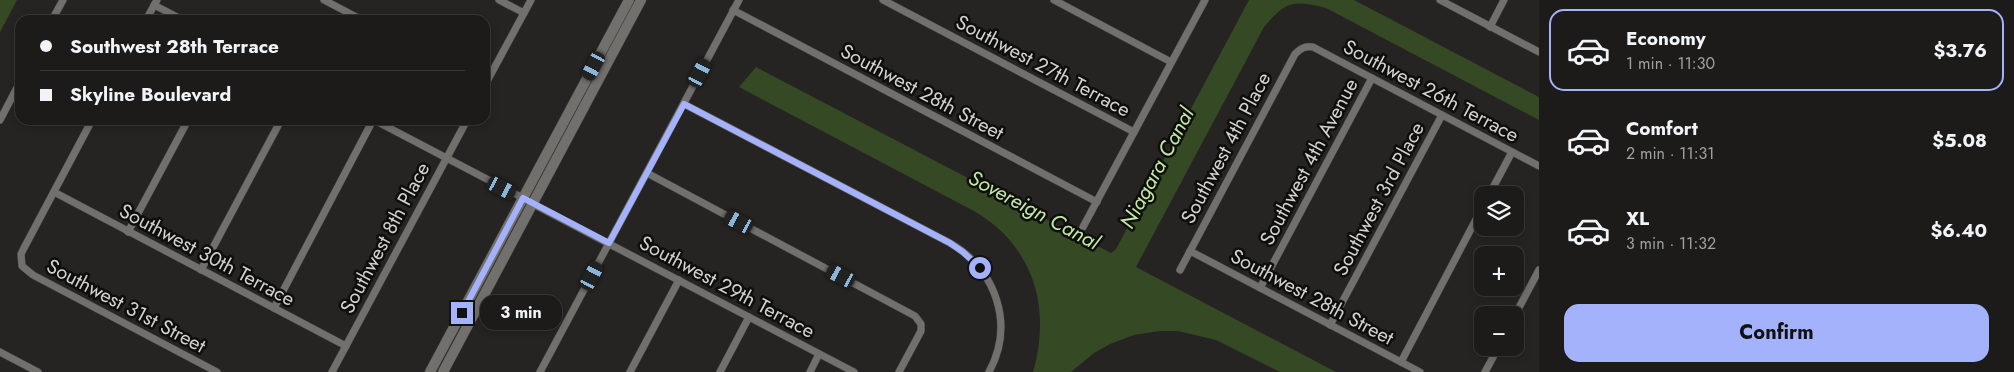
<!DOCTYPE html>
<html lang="en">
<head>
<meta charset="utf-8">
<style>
	body { margin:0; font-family:Jost,sans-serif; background:#252423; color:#f1f3f6; height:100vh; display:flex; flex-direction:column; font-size:19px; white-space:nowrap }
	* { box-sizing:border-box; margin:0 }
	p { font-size:16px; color:#a0a1a2 }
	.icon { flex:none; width:28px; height:28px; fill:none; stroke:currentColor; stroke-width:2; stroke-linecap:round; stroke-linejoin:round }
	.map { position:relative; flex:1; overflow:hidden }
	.side { display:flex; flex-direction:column; background:#1c1b1a; width:475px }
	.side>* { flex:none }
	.banner { position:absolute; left:15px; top:15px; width:475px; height:110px; border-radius:15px; box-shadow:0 2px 8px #0003,0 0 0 1px #3a3939; display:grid; align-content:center; height:110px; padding:0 25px; background:#1c1b1a }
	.tools { position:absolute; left:1474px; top:186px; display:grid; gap:10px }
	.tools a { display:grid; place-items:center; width:50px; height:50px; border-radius:10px; background:#1c1b1a; box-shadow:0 2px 8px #0003,0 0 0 1px #3a3939; font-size:25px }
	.end { position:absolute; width:22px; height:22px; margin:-11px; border:6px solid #a4b2fc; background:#111; box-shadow:0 0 0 2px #111 }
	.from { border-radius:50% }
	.bubble { position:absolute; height:35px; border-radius:15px; background:#1c1b1a; box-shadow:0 2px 8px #0003,0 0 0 1px #3a3939; font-size:16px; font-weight:700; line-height:35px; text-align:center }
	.car { position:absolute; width:15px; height:30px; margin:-15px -8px; border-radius:6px; box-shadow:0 0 4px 1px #0007; background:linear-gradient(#222 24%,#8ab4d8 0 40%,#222 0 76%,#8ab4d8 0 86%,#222 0) }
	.banner b { display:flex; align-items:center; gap:18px; height:48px; font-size:19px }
	.banner b+b { border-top:1px solid #3a3939 }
	.banner i { width:12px; height:12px; background:#f1f3f6 }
	ul { padding:9px 0 0; list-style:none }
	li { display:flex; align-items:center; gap:15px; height:82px; margin:0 10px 8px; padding:0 15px; border:2px solid transparent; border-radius:15px }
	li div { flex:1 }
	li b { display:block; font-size:19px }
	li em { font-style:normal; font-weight:700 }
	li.active { border-color:#a4b2fc }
	li>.icon { width:45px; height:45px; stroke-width:1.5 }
	.primary-button { display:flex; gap:10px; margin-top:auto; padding:10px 25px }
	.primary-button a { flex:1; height:58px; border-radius:15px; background:#a4b2fc; color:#111; font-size:20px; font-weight:700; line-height:58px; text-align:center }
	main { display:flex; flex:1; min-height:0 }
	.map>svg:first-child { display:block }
	.water { fill:#344924 }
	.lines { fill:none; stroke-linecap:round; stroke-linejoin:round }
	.street-casing { stroke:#42403f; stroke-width:8 }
	.secondary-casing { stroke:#42403f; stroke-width:11 }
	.street { stroke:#72706d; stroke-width:7 }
	.secondary { stroke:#72706d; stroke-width:10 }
	.route { stroke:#a4b2fc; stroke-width:6 }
	.labels { text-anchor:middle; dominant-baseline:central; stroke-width:5; stroke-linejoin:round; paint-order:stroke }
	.street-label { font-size:20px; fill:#d3d2d0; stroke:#0e0e0d }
	.water-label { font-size:21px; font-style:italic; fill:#c2e7a6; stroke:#0e0e0d }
</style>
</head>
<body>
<main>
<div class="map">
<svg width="1539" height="372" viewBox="0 0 1539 372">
	<rect width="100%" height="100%" fill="#262422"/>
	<!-- water -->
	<g class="water">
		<path d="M0,0H17L0,32Z"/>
		<path d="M1249,0H1354L1539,97V120L1326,8C1293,0 1286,1 1264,27L1136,267L1336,372H1280L1216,340L1178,331H1159L1134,335L1110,344L1094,353L1071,372H1033C1052,307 1033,244 972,210L739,87L756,67L1111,253L1116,249Z"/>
	</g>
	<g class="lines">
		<!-- street casing -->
		<g class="street-casing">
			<g id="street">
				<path d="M324,0L362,20"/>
				<path d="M499,0L524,13"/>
				<path d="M883,0L1134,132"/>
				<path d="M1054,0L1171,62"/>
				<path d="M1440,0L1539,52"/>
				<path d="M154,5L183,20"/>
				<path d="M733,10L1097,202"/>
				<path d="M52,20L63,0"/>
				<path d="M146,20L157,0"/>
				<path d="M1490,27L1504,0"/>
				<path d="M485,85L531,0"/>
				<path d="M684,104L950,243C996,270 1015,324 989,372"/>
				<path d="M0,120L20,82"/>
				<path d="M92,120L24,248L21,254L22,266L33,275L217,372"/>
				<path d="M374,120L523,198"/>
				<path d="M647,173L915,316L921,324V331L899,372"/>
				<path d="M54,192L346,346"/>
				<path d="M1489,195L1512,152"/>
				<path d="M533,204L854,372"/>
				<path d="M1083,227L1205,0"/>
				<path d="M128,232L188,120"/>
				<path d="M1190,251L1420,372"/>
				<path d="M201,270L281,120"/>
				<path d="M1180,270L1295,54C1301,48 1305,46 1313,47L1539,166"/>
				<path d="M1260,288L1372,78"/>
				<path d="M274,308L373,120"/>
				<path d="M1515,315L1539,270"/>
				<path d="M1330,325L1442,115"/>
				<path d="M0,352L38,372"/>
				<path d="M1401,362L1482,208"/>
				<path d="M332,372L467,120"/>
				<path d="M540,372L739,0"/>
				<path d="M630,372L679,280"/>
				<path d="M720,372L749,317"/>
				<path d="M810,372L819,354"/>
				<path d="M1485,372L1498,348"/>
			</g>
		</g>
		<!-- secondary casing -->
		<g class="secondary-casing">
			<g id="secondary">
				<path d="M430,372L629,0"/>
				<path d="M443,372L641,0"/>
			</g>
		</g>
		<!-- street -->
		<use href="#street" class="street"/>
		<!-- secondary -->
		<use href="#secondary" class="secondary"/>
	</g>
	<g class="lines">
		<!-- route -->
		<path class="route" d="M462,313L523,198L609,243L684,104L950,243L963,252L980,268"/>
	</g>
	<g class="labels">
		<!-- street labels -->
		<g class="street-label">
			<text transform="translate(1043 66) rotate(28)">Southwest 27th Terrace</text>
			<text transform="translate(1431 91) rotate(28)">Southwest 26th Terrace</text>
			<text transform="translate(922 92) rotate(28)">Southwest 28th Street</text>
			<text transform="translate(1226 148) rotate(-62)">Southwest 4th Place</text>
			<text transform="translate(1309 162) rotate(-62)">Southwest 4th Avenue</text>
			<text transform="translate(1379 199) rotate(-62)">Southwest 3rd Place</text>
			<text transform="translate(385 238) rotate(-62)">Southwest 8th Place</text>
			<text transform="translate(207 255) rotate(28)">Southwest 30th Terrace</text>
			<text transform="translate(727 287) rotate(28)">Southwest 29th Terrace</text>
			<text transform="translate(1312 297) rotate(28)">Southwest 28th Street</text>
			<text transform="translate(126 306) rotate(28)">Southwest 31st Street</text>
		</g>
		<!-- water labels -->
		<g class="water-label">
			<text transform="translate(1157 168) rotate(-62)">Niagara Canal</text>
			<text transform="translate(1034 210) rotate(28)">Sovereign Canal</text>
		</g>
	</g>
</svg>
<div class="tools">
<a><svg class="icon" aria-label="layers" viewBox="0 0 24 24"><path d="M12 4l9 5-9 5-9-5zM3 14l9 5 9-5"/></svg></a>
<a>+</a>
<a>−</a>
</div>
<i class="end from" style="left:980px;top:268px"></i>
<i class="end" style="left:462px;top:313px"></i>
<div class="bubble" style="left:480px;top:295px;width:82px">3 min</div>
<i class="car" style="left:594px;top:66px;rotate:208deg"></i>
<i class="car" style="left:700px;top:73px;rotate:28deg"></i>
<i class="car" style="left:502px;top:188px;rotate:117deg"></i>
<i class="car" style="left:739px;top:222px;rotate:298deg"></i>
<i class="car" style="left:592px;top:276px;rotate:28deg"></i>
<i class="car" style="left:841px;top:276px;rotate:298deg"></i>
<div class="banner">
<b><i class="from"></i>Southwest 28th Terrace</b>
<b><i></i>Skyline Boulevard</b>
</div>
</div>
<section class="side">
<ul>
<li class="active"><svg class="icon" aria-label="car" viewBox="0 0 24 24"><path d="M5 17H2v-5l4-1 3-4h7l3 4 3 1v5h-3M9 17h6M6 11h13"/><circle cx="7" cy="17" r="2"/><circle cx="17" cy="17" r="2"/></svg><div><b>Economy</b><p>1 min · 11:30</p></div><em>$3.76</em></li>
<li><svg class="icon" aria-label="car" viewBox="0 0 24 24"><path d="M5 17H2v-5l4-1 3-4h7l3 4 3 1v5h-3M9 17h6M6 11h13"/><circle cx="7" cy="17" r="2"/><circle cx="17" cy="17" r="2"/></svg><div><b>Comfort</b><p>2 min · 11:31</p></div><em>$5.08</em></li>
<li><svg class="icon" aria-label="car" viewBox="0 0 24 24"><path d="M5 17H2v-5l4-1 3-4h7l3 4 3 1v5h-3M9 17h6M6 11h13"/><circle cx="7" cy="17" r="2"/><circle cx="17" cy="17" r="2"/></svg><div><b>XL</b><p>3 min · 11:32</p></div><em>$6.40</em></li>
</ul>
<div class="primary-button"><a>Confirm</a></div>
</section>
</main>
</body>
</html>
